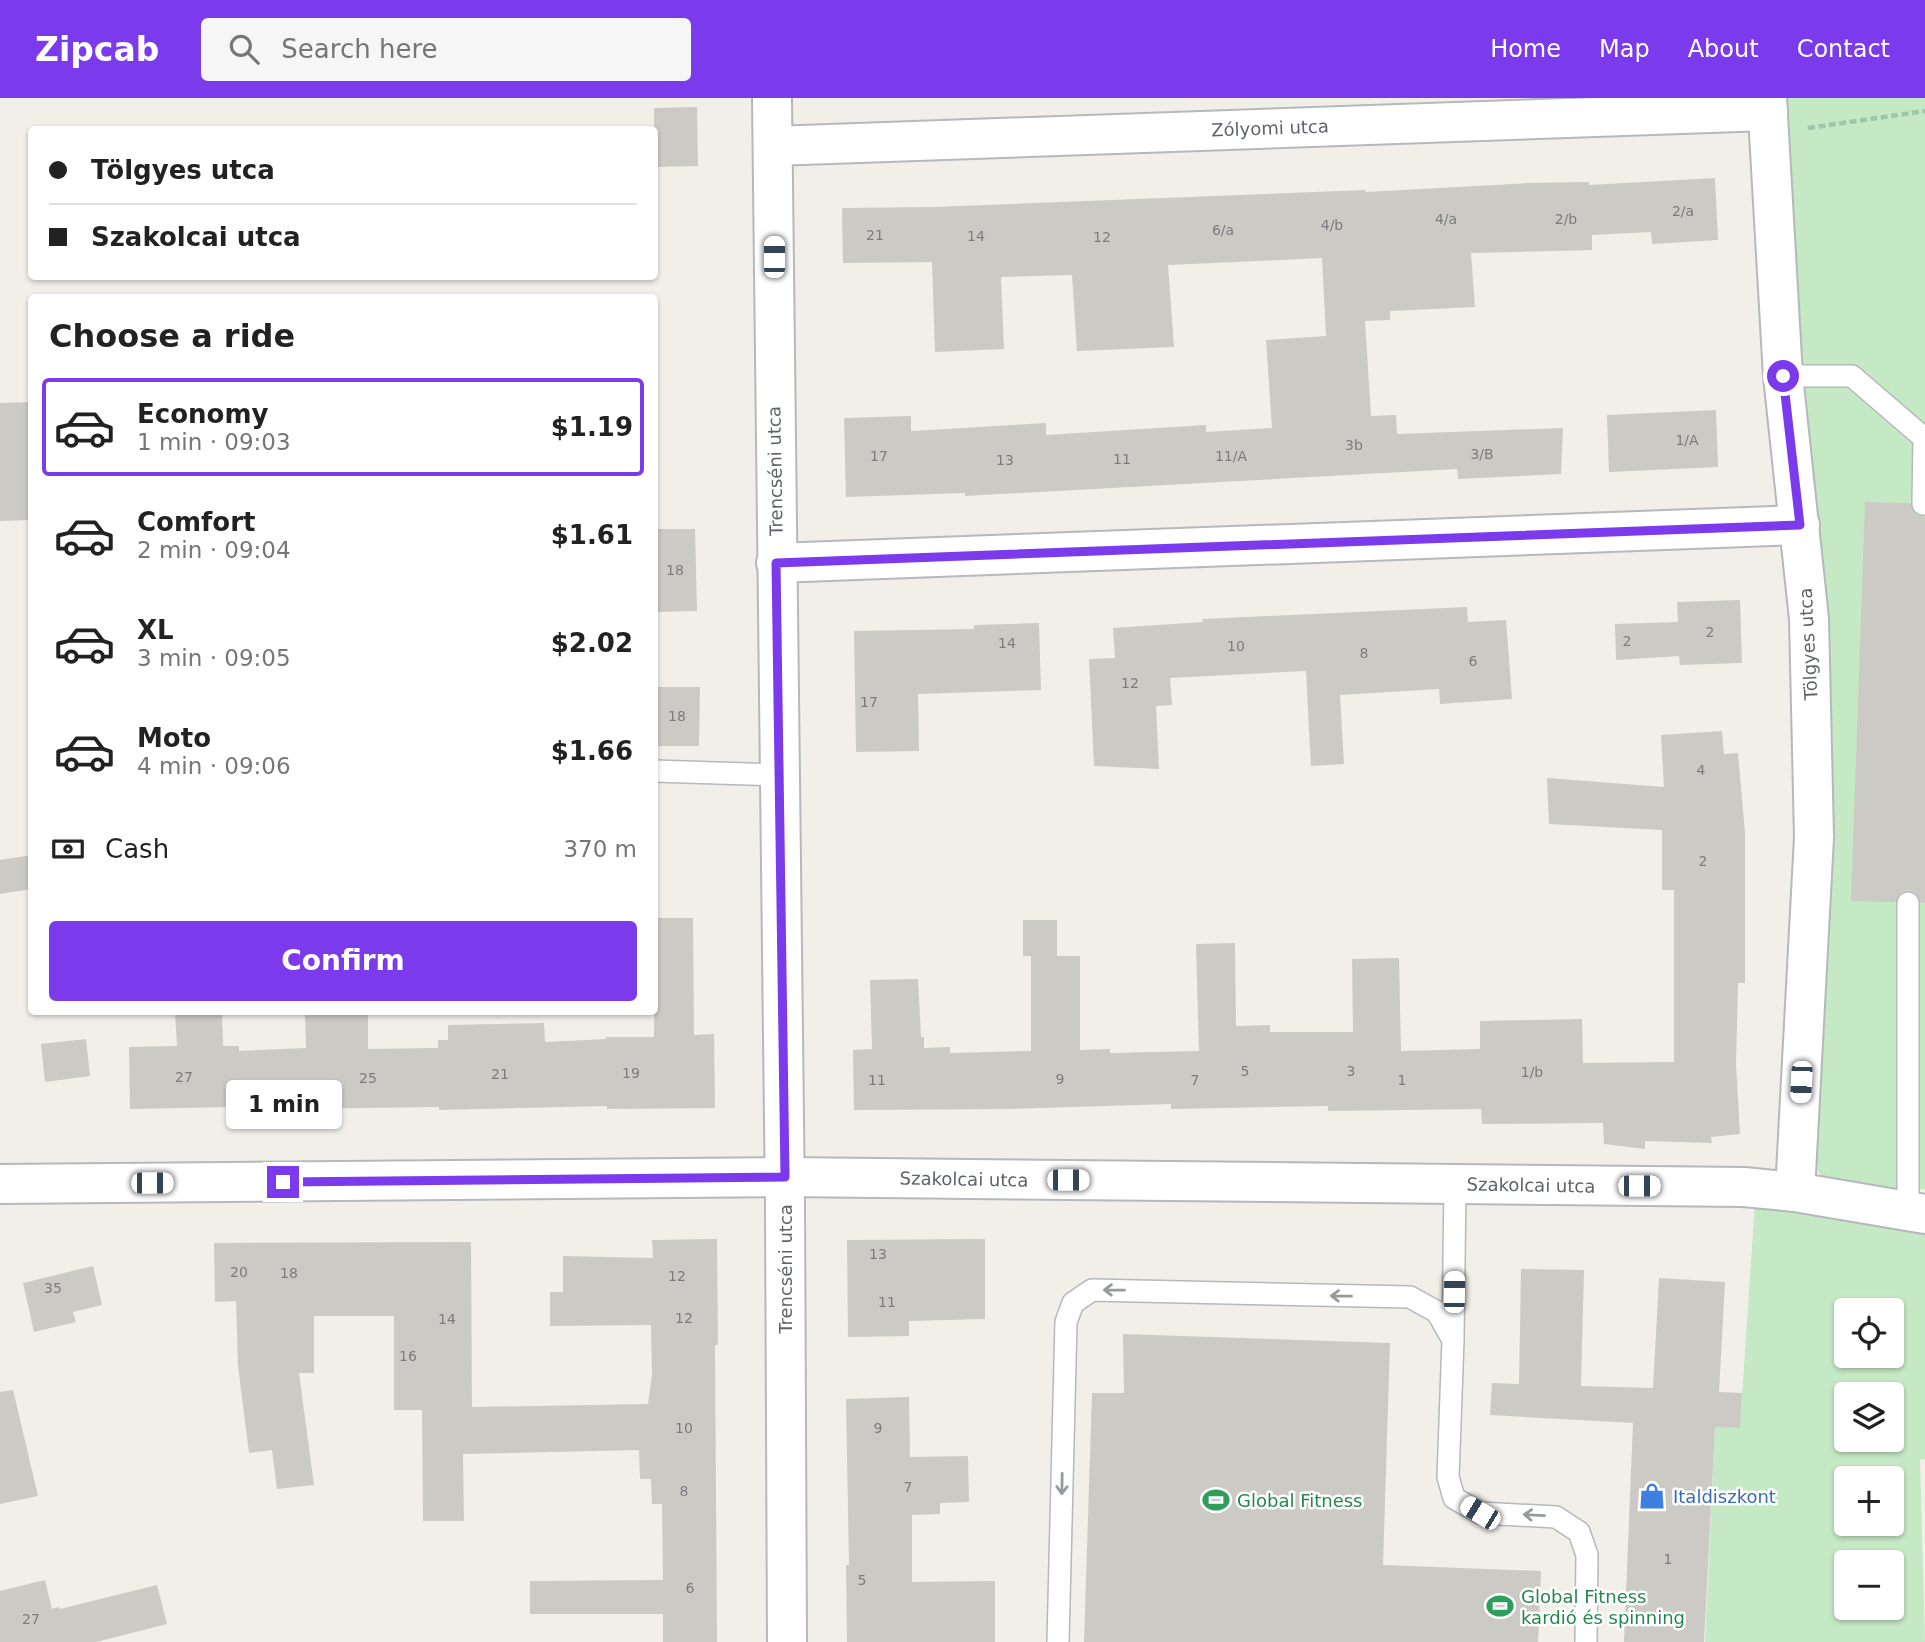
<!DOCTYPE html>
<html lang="en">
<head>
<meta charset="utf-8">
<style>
	body { margin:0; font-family:"DejaVu Sans",sans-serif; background:#f6f6f6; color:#222; height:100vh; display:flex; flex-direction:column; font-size:26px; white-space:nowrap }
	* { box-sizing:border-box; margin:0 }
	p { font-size:23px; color:#767676 }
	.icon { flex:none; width:38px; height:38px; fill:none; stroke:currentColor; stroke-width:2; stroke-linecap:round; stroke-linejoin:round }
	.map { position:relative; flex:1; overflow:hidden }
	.panel { position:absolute; left:28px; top:196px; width:630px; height:721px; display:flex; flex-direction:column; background:#fff; border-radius:7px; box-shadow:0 2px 5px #0004 }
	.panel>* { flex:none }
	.guide { position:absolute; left:28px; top:28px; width:630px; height:154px; border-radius:7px; box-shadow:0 2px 5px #0004; display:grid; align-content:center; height:154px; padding:0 21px; background:#fff }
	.fabs { position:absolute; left:1834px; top:1200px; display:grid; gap:14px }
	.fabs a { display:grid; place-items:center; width:70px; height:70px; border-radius:7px; background:#fff; box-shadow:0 2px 5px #0004; font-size:35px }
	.end { position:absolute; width:32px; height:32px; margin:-16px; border:9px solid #7c3aed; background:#fff; box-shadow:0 0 0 4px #fff }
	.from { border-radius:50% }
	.bubble { position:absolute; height:49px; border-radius:7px; background:#fff; box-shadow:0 2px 5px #0004; font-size:23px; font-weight:600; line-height:49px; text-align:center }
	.car { position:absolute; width:21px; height:42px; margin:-21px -10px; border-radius:9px; box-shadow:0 0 5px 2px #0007; background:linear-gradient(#fff 24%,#345 0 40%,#fff 0 76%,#345 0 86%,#fff 0) }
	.guide b { display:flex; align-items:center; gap:24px; height:66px; font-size:26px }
	.guide b+b { border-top:2px solid #e0e0e0 }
	.guide i { width:18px; height:18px; background:#222 }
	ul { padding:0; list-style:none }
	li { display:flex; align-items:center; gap:21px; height:98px; margin:0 14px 10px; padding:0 7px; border:4px solid transparent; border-radius:7px }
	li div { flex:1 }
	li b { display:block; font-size:26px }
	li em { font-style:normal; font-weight:600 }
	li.on { border-color:#7c3aed }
	li>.icon { width:63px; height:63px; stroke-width:1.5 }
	h2 { padding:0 21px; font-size:32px; line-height:84px }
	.pay { display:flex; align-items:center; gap:18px; height:77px; padding:0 21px; font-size:26px }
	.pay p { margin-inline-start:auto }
	.primary-button { display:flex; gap:14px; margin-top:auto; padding:14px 21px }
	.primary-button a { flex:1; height:80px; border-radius:7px; background:#7c3aed; color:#fff; font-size:28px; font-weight:600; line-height:80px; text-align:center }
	header { display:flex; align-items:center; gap:42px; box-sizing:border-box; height:98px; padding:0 35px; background:#7c3aed; color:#fff }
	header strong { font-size:33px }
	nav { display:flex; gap:38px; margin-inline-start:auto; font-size:24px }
	.search { width:490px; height:63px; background:#f6f6f6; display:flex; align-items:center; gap:18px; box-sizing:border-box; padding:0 24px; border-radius:7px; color:#767676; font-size:26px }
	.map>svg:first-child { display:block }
	.green { fill:#c5e8c5; fill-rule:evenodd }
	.building { fill:#cccac5 }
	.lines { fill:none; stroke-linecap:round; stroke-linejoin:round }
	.service-casing { stroke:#b5b8bc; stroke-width:24 }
	.minor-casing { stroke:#b5b8bc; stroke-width:42 }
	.tertiary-casing { stroke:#b5b8bc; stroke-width:42 }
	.path { stroke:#9cc7a9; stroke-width:4.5; stroke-dasharray:7 3.5; stroke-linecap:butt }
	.service { stroke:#fff; stroke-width:21 }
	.minor { stroke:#fff; stroke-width:38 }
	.tertiary { stroke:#fff; stroke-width:38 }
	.oneway { stroke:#979a9d }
	.route { stroke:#7c3aed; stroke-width:9 }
	.labels { text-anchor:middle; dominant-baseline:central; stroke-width:5; stroke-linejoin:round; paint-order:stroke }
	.number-label { font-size:14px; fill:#7a7d7f }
	.street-label { font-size:18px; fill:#5f6368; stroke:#fff }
	.shop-label { font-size:18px; fill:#366cbe; stroke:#fff; text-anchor:start }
	.leisure-label { font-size:18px; fill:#27864d; stroke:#fff; text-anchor:start }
</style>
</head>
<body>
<header>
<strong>Zipcab</strong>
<div class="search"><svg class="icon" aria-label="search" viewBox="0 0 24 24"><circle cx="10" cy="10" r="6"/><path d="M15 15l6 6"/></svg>Search here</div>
<nav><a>Home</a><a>Map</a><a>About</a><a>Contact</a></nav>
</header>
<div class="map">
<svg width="1925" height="1544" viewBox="0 0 1925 1544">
	<rect width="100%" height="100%" fill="#f1efe8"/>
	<!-- green -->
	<g class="green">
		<path d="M1781,0H1925V1091C1898,1092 1829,1099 1816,1070C1814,1065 1813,1058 1812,1053L1829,711L1831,560L1823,455L1794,313Z"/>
		<path d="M1755,1104L1908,1126L1925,1136V1361L1920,1362L1925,1544H1705L1715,1329H1740ZM1846,1213H1892V1258H1846ZM1846,1297H1892V1342H1846ZM1846,1381H1892V1426H1846ZM1846,1465H1892V1510H1846Z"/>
	</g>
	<!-- building -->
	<g class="building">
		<path d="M697,9L698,68L654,69V10Z"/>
		<path d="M1715,80L1718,142L1652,146L1651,134L1592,137V152L1471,155L1475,209L1390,213V222L1365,223L1371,318L1396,317L1397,336L1563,330L1561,376L1458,381L1457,371L965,398V395L846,399L844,320L911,318V333L1046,325V337L1206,327V334L1272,330L1266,242L1326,238L1322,160L1258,163L1168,167L1174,249L1077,253L1072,177L1001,179L1004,251L935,254L932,164L843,165L842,110L934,109L1365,92L1366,94L1529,85L1589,84V87Z"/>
		<path d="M32,304V422L0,423V305Z"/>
		<path d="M1716,312L1718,369L1609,374L1607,317Z"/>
		<path d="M1865,404L1910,405L1916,417L1925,419V805H1921L1915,794L1909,792L1901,794L1895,804L1851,803Z"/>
		<path d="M654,431H695L697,513L654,514Z"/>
		<path d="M1740,502L1742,565L1680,567L1679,558L1616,562L1615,526L1678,524L1677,504Z"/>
		<path d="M1467,509L1468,524L1506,522L1512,601L1440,606L1439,591L1340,597L1344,666L1311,668L1306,573L1170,580L1172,607L1156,608L1159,671L1094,668L1089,561L1115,560L1113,530L1203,524L1202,521Z"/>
		<path d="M1039,525L1041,592L918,596L919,653L856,654L854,533L974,531V527Z"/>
		<path d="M654,589H700L699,648H654Z"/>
		<path d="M1722,633L1724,656L1738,655L1745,735V885H1738L1736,966L1740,1036L1711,1039L1712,1045L1645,1043V1051L1604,1046L1603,1025L1482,1026L1481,1011L1328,1013V1008L1171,1011V1006L1011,1011L854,1012L853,952L872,951L870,882L918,881L921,939H924V950L950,949V955L1031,953V858H1023V822H1057V858H1080V952L1110,951V955L1199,953L1196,846L1235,845L1236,928L1270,927V934H1353L1352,861L1399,860L1401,953L1480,951V923L1582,921L1583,965L1674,964V792H1662V732L1549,726L1547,680L1664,689L1661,637Z"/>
		<path d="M32,757V791L0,796V762Z"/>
		<path d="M655,820H693L694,937L714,936L715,1010L607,1011V1008L439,1012V1009L286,1011V1008L130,1011L129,949L177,948L175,914H222L223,948H239V953L306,950L305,914H368V951L438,950V942H448V927L544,925L545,944L606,941V939H654Z"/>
		<path d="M86,941L90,978L45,984L41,946Z"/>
		<path d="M717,1141L718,1247H715L717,1544H663V1516H530V1483L663,1482L662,1406H652L651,1381H640L639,1352L463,1356L464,1423H423L422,1312H394V1218H314V1275H299L314,1387L277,1391L272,1352L249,1355L238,1268L236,1203L215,1204L214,1145L471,1144L472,1309L648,1306L652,1276L651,1227L550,1228V1194H563V1158L653,1160L652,1142Z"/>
		<path d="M985,1141V1221L909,1223V1238L848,1239L847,1142Z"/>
		<path d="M93,1168L102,1207L73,1214L76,1224L34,1234L23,1185Z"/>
		<path d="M1521,1171L1584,1172L1581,1288L1653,1290L1659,1180L1725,1184L1719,1294L1742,1295L1740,1330L1715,1329L1704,1544H1624L1633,1325L1490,1317L1492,1285L1519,1286Z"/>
		<path d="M1123,1236L1390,1245L1383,1467L1541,1473L1538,1544H1084L1092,1295H1124Z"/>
		<path d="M13,1292L38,1398L0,1406V1294Z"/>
		<path d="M909,1299L910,1359L968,1358L969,1404L940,1405V1416L912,1417V1484L995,1483V1544H847L846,1467H849L846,1301Z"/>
		<path d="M45,1482L52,1511L59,1509L60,1511L157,1487L167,1526L96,1544H0V1493Z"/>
	</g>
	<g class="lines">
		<!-- service casing -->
		<g class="service-casing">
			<g id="service">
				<path d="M1783,278H1852L1924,340L1923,406"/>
				<path d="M654,673L779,677"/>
				<path d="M1908,1114V805"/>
				<path d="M1453,1240L1455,1086"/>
				<path d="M1058,1544L1066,1224L1073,1205L1092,1192L1410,1199L1437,1214L1453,1242L1448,1379L1454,1400L1480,1415L1556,1419L1579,1434L1587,1457L1586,1544"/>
			</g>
		</g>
		<!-- minor casing -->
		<g class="minor-casing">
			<g id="minor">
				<path d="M1767,0L1783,278L1809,521L1814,739L1795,1094"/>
				<path d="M773,48L1768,13"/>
				<path d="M776,465L1800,427"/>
				<path d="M0,1086L785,1079L1744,1089L1795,1094L1925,1116"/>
			</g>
		</g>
		<!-- tertiary casing -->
		<g class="tertiary-casing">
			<path id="tertiary" d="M772,0L785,1107L787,1544"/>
		</g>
		<!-- path -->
		<path class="path" d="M1808,30L1925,13"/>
		<!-- service -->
		<use href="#service" class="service"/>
		<!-- minor -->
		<use href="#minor" class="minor"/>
		<!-- tertiary -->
		<use href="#tertiary" class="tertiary"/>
	</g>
	<!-- one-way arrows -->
	<defs><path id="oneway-shaft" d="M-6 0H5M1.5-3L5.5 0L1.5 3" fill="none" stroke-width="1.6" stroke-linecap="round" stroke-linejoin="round" transform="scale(1.75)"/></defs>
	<g class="oneway">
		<use href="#oneway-shaft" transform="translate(1114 1192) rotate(-179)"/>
		<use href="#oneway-shaft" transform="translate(1341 1198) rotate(-179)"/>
		<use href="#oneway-shaft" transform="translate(1062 1386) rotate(91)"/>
		<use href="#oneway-shaft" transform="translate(1534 1417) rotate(-177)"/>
	</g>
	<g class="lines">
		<!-- route -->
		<path class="route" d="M283,1084L785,1079L776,465L1800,427L1783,278"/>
	</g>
	<!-- icons -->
	<defs>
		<g id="shop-bare" transform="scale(2.1)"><path d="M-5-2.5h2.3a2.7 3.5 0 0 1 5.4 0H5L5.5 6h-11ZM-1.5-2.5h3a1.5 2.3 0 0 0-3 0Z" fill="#3f7fe0" stroke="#fff" stroke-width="2.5" paint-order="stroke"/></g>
		<g id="stadium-bare" transform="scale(2.1)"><path d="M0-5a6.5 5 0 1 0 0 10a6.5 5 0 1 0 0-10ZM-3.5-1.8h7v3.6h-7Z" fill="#2e9e5b" stroke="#fff" stroke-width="2.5" paint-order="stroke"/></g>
	</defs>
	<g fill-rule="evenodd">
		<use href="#shop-bare" x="1652" y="1398"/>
		<use href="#stadium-bare" x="1216" y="1402"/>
		<use href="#stadium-bare" x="1500" y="1508"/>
	</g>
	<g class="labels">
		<!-- number labels -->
		<g class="number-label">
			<text x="1683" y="113">2/a</text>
			<text x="1446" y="121">4/a</text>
			<text x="1566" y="121">2/b</text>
			<text x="1332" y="127">4/b</text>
			<text x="1223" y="132">6/a</text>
			<text x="875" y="137">21</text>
			<text x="976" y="138">14</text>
			<text x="1102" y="139">12</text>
			<text x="1687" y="342">1/A</text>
			<text x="1354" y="347">3b</text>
			<text x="1482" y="356">3/B</text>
			<text x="879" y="358">17</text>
			<text x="1231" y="358">11/A</text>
			<text x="1122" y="361">11</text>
			<text x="1005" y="362">13</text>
			<text x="675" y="472">18</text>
			<text x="1710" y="534">2</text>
			<text x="1627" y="543">2</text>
			<text x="1007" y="545">14</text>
			<text x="1236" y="548">10</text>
			<text x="1364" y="555">8</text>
			<text x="1473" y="563">6</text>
			<text x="1130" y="585">12</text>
			<text x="869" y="604">17</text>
			<text x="677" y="618">18</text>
			<text x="1701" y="672">4</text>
			<text x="1703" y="763">2</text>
			<text x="1245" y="973">5</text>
			<text x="1351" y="973">3</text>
			<text x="1532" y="974">1/b</text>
			<text x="631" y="975">19</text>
			<text x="500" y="976">21</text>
			<text x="184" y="979">27</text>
			<text x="368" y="980">25</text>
			<text x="1060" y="981">9</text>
			<text x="877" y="982">11</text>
			<text x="1195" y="982">7</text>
			<text x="1402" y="982">1</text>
			<text x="878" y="1156">13</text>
			<text x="239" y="1174">20</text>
			<text x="289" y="1175">18</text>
			<text x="677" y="1178">12</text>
			<text x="53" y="1190">35</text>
			<text x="887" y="1204">11</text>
			<text x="684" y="1220">12</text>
			<text x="447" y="1221">14</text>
			<text x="408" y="1258">16</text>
			<text x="684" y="1330">10</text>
			<text x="878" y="1330">9</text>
			<text x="908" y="1389">7</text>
			<text x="684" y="1393">8</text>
			<text x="1668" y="1461">1</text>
			<text x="862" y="1482">5</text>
			<text x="690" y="1490">6</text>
			<text x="31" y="1521">27</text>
		</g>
		<!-- street labels -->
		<g class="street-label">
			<text transform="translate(1270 30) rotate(-2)">Zólyomi utca</text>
			<text transform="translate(775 373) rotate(-91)">Trencséni utca</text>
			<text transform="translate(1808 546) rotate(-93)">Tölgyes utca</text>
			<text transform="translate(964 1081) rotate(1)">Szakolcai utca</text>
			<text transform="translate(1531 1087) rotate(1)">Szakolcai utca</text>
			<text transform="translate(785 1171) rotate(-90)">Trencséni utca</text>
		</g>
		<!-- shop labels -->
		<g class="shop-label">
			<text x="1673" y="1398">Italdiszkont</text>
		</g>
		<!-- leisure labels -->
		<g class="leisure-label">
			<text x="1237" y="1402">Global Fitness</text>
			<text x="1521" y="1498">Global Fitness<tspan x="1521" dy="21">kardió és spinning</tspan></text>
		</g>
	</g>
</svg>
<div class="fabs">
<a><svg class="icon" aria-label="locate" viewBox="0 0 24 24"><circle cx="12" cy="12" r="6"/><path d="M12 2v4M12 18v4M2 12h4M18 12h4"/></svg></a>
<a><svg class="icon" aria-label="layers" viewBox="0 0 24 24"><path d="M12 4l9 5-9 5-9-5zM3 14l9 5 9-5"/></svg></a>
<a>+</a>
<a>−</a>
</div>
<i class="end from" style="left:1783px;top:278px"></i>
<i class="end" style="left:283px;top:1084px"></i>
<div class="bubble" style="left:226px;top:982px;width:116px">1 min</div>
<i class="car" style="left:774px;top:159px;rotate:0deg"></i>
<i class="car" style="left:1801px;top:984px;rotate:183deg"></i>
<i class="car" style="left:1068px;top:1082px;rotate:90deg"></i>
<i class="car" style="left:152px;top:1085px;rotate:90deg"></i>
<i class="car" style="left:1639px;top:1088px;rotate:90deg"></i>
<i class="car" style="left:1454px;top:1194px;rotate:1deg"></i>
<i class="car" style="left:1480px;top:1415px;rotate:301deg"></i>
<div class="guide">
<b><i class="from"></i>Tölgyes utca</b>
<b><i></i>Szakolcai utca</b>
</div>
<section class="panel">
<h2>Choose a ride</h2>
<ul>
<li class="on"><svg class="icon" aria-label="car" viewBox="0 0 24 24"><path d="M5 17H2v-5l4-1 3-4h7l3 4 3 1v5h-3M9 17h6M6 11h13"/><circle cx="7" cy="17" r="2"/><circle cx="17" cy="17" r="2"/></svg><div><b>Economy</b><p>1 min · 09:03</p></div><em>$1.19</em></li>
<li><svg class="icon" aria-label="car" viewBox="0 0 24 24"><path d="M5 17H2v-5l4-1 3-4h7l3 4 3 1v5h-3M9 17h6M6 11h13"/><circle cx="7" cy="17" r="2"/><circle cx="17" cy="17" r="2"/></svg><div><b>Comfort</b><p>2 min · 09:04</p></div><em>$1.61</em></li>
<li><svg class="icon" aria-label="car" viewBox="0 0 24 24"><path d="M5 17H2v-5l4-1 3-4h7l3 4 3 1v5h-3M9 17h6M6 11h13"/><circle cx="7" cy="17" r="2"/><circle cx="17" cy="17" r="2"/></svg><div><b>XL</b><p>3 min · 09:05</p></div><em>$2.02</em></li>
<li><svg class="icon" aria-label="car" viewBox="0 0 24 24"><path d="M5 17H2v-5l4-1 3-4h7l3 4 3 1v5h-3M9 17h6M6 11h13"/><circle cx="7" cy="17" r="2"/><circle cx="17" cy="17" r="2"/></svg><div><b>Moto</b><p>4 min · 09:06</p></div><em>$1.66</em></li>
</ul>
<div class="pay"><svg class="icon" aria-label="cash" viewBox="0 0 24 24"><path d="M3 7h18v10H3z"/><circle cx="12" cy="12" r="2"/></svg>Cash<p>370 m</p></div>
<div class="primary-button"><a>Confirm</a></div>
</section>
</div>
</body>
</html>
